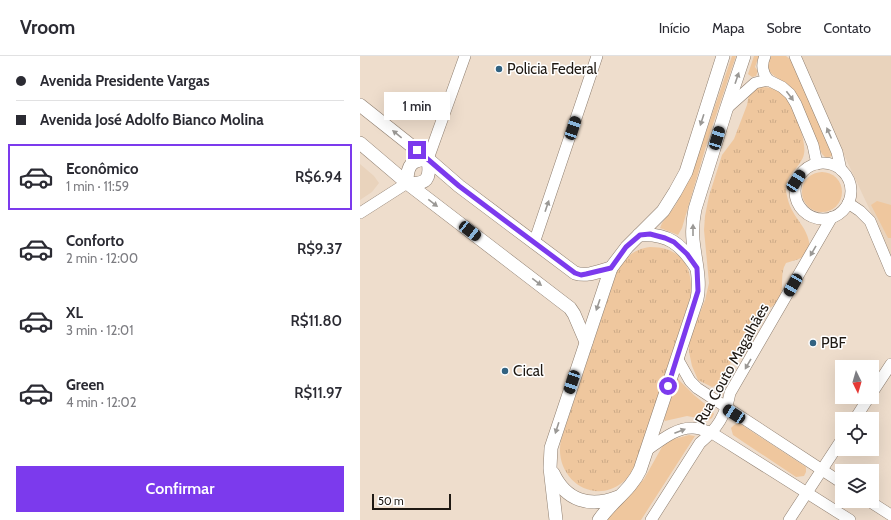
<!DOCTYPE html>
<html lang="pt">
<head>
<meta charset="utf-8">
<style>
	body { margin:0; font-family:Cabin,sans-serif; background:#f2f2f3; color:#2b2b33; height:100vh; display:flex; flex-direction:column; font-size:15px; white-space:nowrap }
	* { box-sizing:border-box; margin:0 }
	p { font-size:13px; color:#7c7c81 }
	.icon { flex:none; width:22px; height:22px; fill:none; stroke:currentColor; stroke-width:2; stroke-linecap:round; stroke-linejoin:round }
	.map { position:relative; flex:1; overflow:hidden }
	.details { display:flex; flex-direction:column; background:#fff; width:360px }
	.details>* { flex:none }
	.banner { display:grid; align-content:center; height:88px; padding:0 16px; background:#fff }
	.needle { width:26px; rotate:175deg }
	.fabs { position:absolute; left:475px; top:304px; display:grid; gap:8px }
	.fabs a { display:grid; place-items:center; width:44px; height:44px; border-radius:0px; background:#fff; box-shadow:0 4px 16px #0002; font-size:20px }
	.scale { position:absolute; left:12px; bottom:10px; width:79px; box-sizing:border-box; padding-left:4px; border:2px solid #1f1913; border-top:0; font-size:11px; line-height:14px; white-space:nowrap; color:#1f1913; -webkit-text-stroke:3px #fff; paint-order:stroke }
	.end { position:absolute; width:18px; height:18px; margin:-9px; border:5px solid #7c3aed; background:#fff; box-shadow:0 0 0 2px #fff }
	.from { border-radius:50% }
	.bubble { position:absolute; height:28px; border-radius:0px; background:#fff; box-shadow:0 4px 16px #0002; font-size:13px; font-weight:600; line-height:28px; text-align:center }
	.car { position:absolute; width:12px; height:24px; margin:-12px -6px; border-radius:5px; box-shadow:0 0 3px 1px #0007; background:linear-gradient(#222 24%,#8ab4d8 0 40%,#222 0 76%,#8ab4d8 0 86%,#222 0) }
	.banner b { display:flex; align-items:center; gap:14px; height:38px; font-size:15px }
	.banner b+b { border-top:1px solid #e1e1e2 }
	.banner i { width:10px; height:10px; background:#2b2b33 }
	ul { padding:0; list-style:none }
	li { display:flex; align-items:center; gap:12px; height:66px; margin:0 8px 6px; padding:0 8px; border:2px solid transparent; border-radius:0px }
	li div { flex:1 }
	li b { display:block; font-size:15px }
	li em { font-style:normal; font-weight:600 }
	li.selected { border-color:#7c3aed }
	li>.icon { width:36px; height:36px; stroke-width:1.5 }
	.action { display:flex; gap:8px; margin-top:auto; padding:8px 16px }
	.action a { flex:1; height:46px; border-radius:0px; background:#7c3aed; color:#fff; font-size:16px; font-weight:600; line-height:46px; text-align:center }
	header { display:flex; align-items:center; gap:24px; box-sizing:border-box; height:56px; padding:0 20px; background:#fff; border-bottom:1px solid #e1e1e2 }
	header strong { font-size:19px }
	nav { display:flex; gap:22px; margin-inline-start:auto; font-size:14px }
	main { display:flex; flex:1; min-height:0 }
	.map>svg:first-child { display:block }
	.built { fill:#e9d3bc }
	.green { fill:#efc79e }
	.park { fill:url(#park-tufts) }
	.lines { fill:none; stroke-linecap:round; stroke-linejoin:round }
	.minor-casing { stroke:#8e7e6f; stroke-width:12 }
	.major-casing { stroke:#8e7e6f; stroke-width:14 }
	.minor { stroke:#fff; stroke-width:11 }
	.major { stroke:#fff; stroke-width:13 }
	.oneway { fill:#9a9895 }
	.route { stroke:#7c3aed; stroke-width:5 }
	.poi-dot { fill:#326281; stroke:#fff; stroke-width:1.5 }
	.labels { text-anchor:middle; dominant-baseline:central; stroke-width:3; stroke-linejoin:round; paint-order:stroke }
	.poi-label { font-size:15px; fill:#1f1913; stroke:#fff; text-anchor:start }
	.street-label { font-size:15px; fill:#1f1913; stroke:#fff }
</style>
</head>
<body>
<header>
<strong>Vroom</strong>
<nav><a>Início</a><a>Mapa</a><a>Sobre</a><a>Contato</a></nav>
</header>
<main>
<section class="details">
<div class="banner">
<b><i class="from"></i>Avenida Presidente Vargas</b>
<b><i></i>Avenida José Adolfo Bianco Molina</b>
</div>
<ul>
<li class="selected"><svg class="icon" aria-label="car" viewBox="0 0 24 24"><path d="M5 17H2v-5l4-1 3-4h7l3 4 3 1v5h-3M9 17h6M6 11h13"/><circle cx="7" cy="17" r="2"/><circle cx="17" cy="17" r="2"/></svg><div><b>Econômico</b><p>1 min · 11:59</p></div><em>R$6.94</em></li>
<li><svg class="icon" aria-label="car" viewBox="0 0 24 24"><path d="M5 17H2v-5l4-1 3-4h7l3 4 3 1v5h-3M9 17h6M6 11h13"/><circle cx="7" cy="17" r="2"/><circle cx="17" cy="17" r="2"/></svg><div><b>Conforto</b><p>2 min · 12:00</p></div><em>R$9.37</em></li>
<li><svg class="icon" aria-label="car" viewBox="0 0 24 24"><path d="M5 17H2v-5l4-1 3-4h7l3 4 3 1v5h-3M9 17h6M6 11h13"/><circle cx="7" cy="17" r="2"/><circle cx="17" cy="17" r="2"/></svg><div><b>XL</b><p>3 min · 12:01</p></div><em>R$11.80</em></li>
<li><svg class="icon" aria-label="car" viewBox="0 0 24 24"><path d="M5 17H2v-5l4-1 3-4h7l3 4 3 1v5h-3M9 17h6M6 11h13"/><circle cx="7" cy="17" r="2"/><circle cx="17" cy="17" r="2"/></svg><div><b>Green</b><p>4 min · 12:02</p></div><em>R$11.97</em></li>
</ul>
<div class="action"><a>Confirmar</a></div>
</section>
<div class="map">
<svg width="531" height="464" viewBox="0 0 531 464">
	<defs>
		<pattern id="park-tufts" width="24" height="20" patternUnits="userSpaceOnUse"><rect width="24" height="20" fill="#efc79e"/><path d="M3 7l-1-3M5 7V3M7 7l1-3M15 17l-1-3M17 17v-4M19 17l1-3" fill="none" stroke="#ccaa87"/></pattern>
	</defs>
	<rect width="100%" height="100%" fill="#edc"/>
	<!-- built -->
	<g class="built">
		<path d="M441,0H531V199L478,86Z"/>
		<path d="M0,108L14,120L19,127L12,136L0,144Z"/>
	</g>
	<!-- green -->
	<g class="green">
		<path d="M372,0H376L349,80L322,172L318,179L300,172L302,167L315,150L331,120Z"/>
		<path d="M394,0H399L395,11L398,15L396,20L392,21L388,18Z"/>
		<path d="M411,0H426L431,4L472,98V100L466,102L462,98L436,38C433,34 431,31 427,28C418,21 399,15 411,0Z"/>
		<circle cx="462" cy="136" r="20"/>
		<path d="M517,145L531,149V182H528L511,149Z"/>
		<path d="M317,323H318L334,339L351,353L354,358L352,362L348,364L327,360L305,365L304,364Z"/>
		<path d="M379,367L446,411V416L444,420L436,421L373,379L371,372L374,369Z"/>
		<path d="M329,379L335,380L281,464H246L257,450L284,423L302,391L311,384Z"/>
	</g>
	<!-- park -->
	<g class="park">
		<path d="M401,31C409,31 418,33 424,38C433,47 447,85 444,98C441,112 424,119 426,135C427,140 428,145 430,150C437,166 449,173 450,193C442,204 438,203 426,207C419,218 425,232 419,243C415,251 406,253 400,259C386,276 371,304 363,324L360,328L352,331L338,324L332,310L329,296V284L345,244L349,227L344,174L345,160L349,140L362,99L374,83L387,49L389,38L394,32Z"/>
		<path d="M290,191C321,191 333,210 331,239L276,409C272,415 269,422 263,426C232,451 193,421 201,384L258,212C267,200 275,193 290,191Z"/>
	</g>
	<g class="lines">
		<!-- minor casing -->
		<g class="minor-casing">
			<g id="minor">
				<path d="M405,0C401,9 402,16 408,24"/>
				<path d="M435,0L477,96L481,114"/>
				<path d="M366,53L395,27L408,24L422,31L430,38L436,48L453,89L457,108"/>
				<path d="M68,103L105,0"/>
				<circle cx="463" cy="135" r="28"/>
				<path d="M488,147L500,155L510,165L531,215"/>
				<path d="M0,157L47,127"/>
				<path d="M174,187L237,0"/>
				<path d="M317,302L330,325L337,332L482,427"/>
				<path d="M512,337L531,308"/>
				<path d="M495,363L509,341"/>
				<path d="M287,394C300,385 316,371 333,372C339,372 346,375 352,377L490,464"/>
				<path d="M509,445L531,459"/>
				<path d="M291,464L340,387C357,373 366,359 370,337L472,161"/>
				<path d="M429,464L482,383"/>
			</g>
		</g>
		<!-- major casing -->
		<g class="major-casing">
			<g id="major">
				<path d="M0,49L68,103L99,130L215,217C227,221 240,215 251,212"/>
				<path d="M0,87L47,127L210,252L214,258L226,286"/>
				<path d="M68,103C71,123 67,129 47,127C47,109 51,104 68,103Z"/>
				<path d="M279,179C308,177 321,188 336,211"/>
				<path d="M193,417C206,445 230,452 258,441"/>
				<path d="M196,464L190,412L191,392L251,212L267,191L303,155L315,136L326,116L363,0"/>
				<path d="M239,464C251,446 271,434 280,414L337,243C341,224 335,204 333,184C332,174 333,163 335,153L366,54L384,0"/>
			</g>
		</g>
		<!-- minor -->
		<use href="#minor" class="minor"/>
		<!-- major -->
		<use href="#major" class="major"/>
	</g>
	<!-- one-way arrows -->
	<defs><path id="oneway-solid" d="M-6-.8H1V-3.2L6.5 0L1 3.2V.8H-6Z"/></defs>
	<g class="oneway">
		<use href="#oneway-solid" transform="translate(377 22) rotate(-71)"/>
		<use href="#oneway-solid" transform="translate(430 40) rotate(53)"/>
		<use href="#oneway-solid" transform="translate(342 64) rotate(108)"/>
		<use href="#oneway-solid" transform="translate(469 77) rotate(-114)"/>
		<use href="#oneway-solid" transform="translate(37 78) rotate(-141)"/>
		<use href="#oneway-solid" transform="translate(73 147) rotate(38)"/>
		<use href="#oneway-solid" transform="translate(187 150) rotate(-71)"/>
		<use href="#oneway-solid" transform="translate(333 174) rotate(-90)"/>
		<use href="#oneway-solid" transform="translate(453 195) rotate(120)"/>
		<use href="#oneway-solid" transform="translate(177 226) rotate(37)"/>
		<use href="#oneway-solid" transform="translate(238 249) rotate(109)"/>
		<use href="#oneway-solid" transform="translate(388 308) rotate(120)"/>
		<use href="#oneway-solid" transform="translate(197 372) rotate(108)"/>
		<use href="#oneway-solid" transform="translate(320 375) rotate(-21)"/>
	</g>
	<g class="lines">
		<!-- route -->
		<path class="route" d="M57,94L99,130L215,217L221,219L226,218L251,212L266,191L280,179L290,178L305,182L314,186L327,198L337,212L338,235L308,330"/>
	</g>
	<!-- markers -->
	<g class="poi-dot">
		<circle cx="139" cy="13" r="4"/>
		<circle cx="453" cy="287" r="4"/>
		<circle cx="145" cy="315" r="4"/>
	</g>
	<g class="labels">
		<!-- poi labels -->
		<g class="poi-label">
			<text x="147" y="13">Policia Federal</text>
			<text x="461" y="287">PBF</text>
			<text x="153" y="315">Cical</text>
		</g>
		<!-- street labels -->
		<g class="street-label">
			<text transform="translate(372 308) rotate(-61)">Rua Couto Magalhães</text>
		</g>
	</g>
</svg>
<div class="fabs">
<a><svg class="needle" viewBox="-14 -14 28 28"><path d="M0-13l5 13h-10z" fill="#e53935"/><path d="M0 13l5-13h-10z" fill="#7c7c81"/></svg></a>
<a><svg class="icon" aria-label="locate" viewBox="0 0 24 24"><circle cx="12" cy="12" r="6"/><path d="M12 2v4M12 18v4M2 12h4M18 12h4"/></svg></a>
<a><svg class="icon" aria-label="layers" viewBox="0 0 24 24"><path d="M12 4l9 5-9 5-9-5zM3 14l9 5 9-5"/></svg></a>
</div>
<div class="scale">50 m</div>
<i class="end from" style="left:308px;top:330px"></i>
<i class="end" style="left:57px;top:94px"></i>
<div class="bubble" style="left:24px;top:36px;width:66px">1 min</div>
<i class="car" style="left:213px;top:72px;rotate:18deg"></i>
<i class="car" style="left:357px;top:82px;rotate:17deg"></i>
<i class="car" style="left:436px;top:125px;rotate:33deg"></i>
<i class="car" style="left:110px;top:175px;rotate:128deg"></i>
<i class="car" style="left:433px;top:229px;rotate:210deg"></i>
<i class="car" style="left:212px;top:326px;rotate:198deg"></i>
<i class="car" style="left:374px;top:358px;rotate:303deg"></i>
</div>
</main>
</body>
</html>
